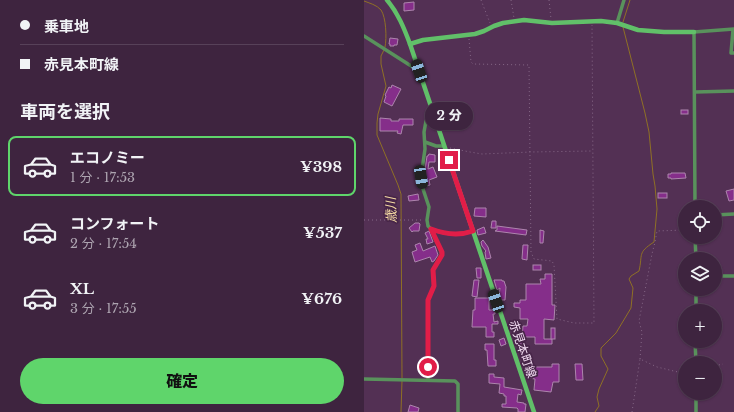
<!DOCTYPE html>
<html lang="ja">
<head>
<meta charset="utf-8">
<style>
	body { margin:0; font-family:"Libre Baskerville","Noto Sans JP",serif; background:#49304a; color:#f1f3f6; height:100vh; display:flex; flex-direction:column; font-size:15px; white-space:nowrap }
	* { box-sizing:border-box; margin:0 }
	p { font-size:13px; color:#ada4b0 }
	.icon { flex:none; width:22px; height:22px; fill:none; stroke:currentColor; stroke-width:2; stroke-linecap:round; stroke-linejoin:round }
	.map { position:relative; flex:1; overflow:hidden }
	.sheet { display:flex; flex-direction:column; background:#3e243f; width:364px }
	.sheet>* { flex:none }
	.hud { display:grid; align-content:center; height:88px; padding:0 20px; background:#3e243f }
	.tools { position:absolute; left:314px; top:200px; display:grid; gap:8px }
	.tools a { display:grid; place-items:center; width:44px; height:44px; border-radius:50%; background:#3e243f; box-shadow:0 1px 3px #0004,0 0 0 1px #574159; font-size:20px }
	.end { position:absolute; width:18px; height:18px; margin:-9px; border:5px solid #e11d48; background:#fff; box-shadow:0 0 0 2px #fff }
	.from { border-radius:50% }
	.bubble { position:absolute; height:28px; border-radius:14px; background:#3e243f; box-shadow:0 1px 3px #0004,0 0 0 1px #574159; font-size:13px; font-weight:800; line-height:28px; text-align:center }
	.car { position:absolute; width:12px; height:24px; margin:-12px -6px; border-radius:5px; box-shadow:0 0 3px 1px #0007; background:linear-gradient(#222 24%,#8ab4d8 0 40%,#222 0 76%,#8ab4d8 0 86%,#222 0) }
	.hud b { display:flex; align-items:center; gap:14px; height:38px; font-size:15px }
	.hud b+b { border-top:1px solid #574159 }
	.hud i { width:10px; height:10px; background:#f1f3f6 }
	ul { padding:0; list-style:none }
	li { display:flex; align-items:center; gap:12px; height:60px; margin:0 8px 6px; padding:0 12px; border:2px solid transparent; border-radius:8px }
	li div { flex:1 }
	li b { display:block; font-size:15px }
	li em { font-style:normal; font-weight:800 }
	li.current { border-color:#5fd56b }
	li>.icon { width:36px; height:36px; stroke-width:1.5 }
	h2 { padding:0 20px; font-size:18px; line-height:48px }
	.primary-button { display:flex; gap:8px; margin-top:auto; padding:8px 20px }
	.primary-button a { flex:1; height:46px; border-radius:24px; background:#5fd56b; color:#111; font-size:16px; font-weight:800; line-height:46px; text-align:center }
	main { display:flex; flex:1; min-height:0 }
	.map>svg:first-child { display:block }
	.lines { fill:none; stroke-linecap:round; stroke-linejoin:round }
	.stream { stroke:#8f7025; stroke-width:1 }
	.building { fill:#852e8a; stroke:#ad85ad }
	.path { stroke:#866887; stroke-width:1; stroke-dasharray:1 3; stroke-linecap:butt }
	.street { stroke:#59925c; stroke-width:3.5 }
	.secondary { stroke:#61c069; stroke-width:4.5 }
	.route { stroke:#e11d48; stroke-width:5 }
	.labels { text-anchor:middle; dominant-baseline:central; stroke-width:3.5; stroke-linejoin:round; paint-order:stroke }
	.street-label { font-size:12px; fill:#f1dbf1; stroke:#482649 }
	.water-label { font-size:13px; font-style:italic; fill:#f6dca4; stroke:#482649 }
</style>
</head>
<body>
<main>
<section class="sheet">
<div class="hud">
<b><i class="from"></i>乗車地</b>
<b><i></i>赤見本町線</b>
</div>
<h2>車両を選択</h2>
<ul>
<li class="current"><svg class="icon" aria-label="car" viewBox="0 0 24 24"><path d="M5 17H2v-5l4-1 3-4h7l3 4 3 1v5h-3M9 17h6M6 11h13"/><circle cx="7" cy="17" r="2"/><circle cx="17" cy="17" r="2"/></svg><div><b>エコノミー</b><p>1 分 · 17:53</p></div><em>¥398</em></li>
<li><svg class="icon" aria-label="car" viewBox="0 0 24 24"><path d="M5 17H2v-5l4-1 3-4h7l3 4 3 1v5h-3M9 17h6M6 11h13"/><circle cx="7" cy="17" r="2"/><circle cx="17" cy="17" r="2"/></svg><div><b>コンフォート</b><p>2 分 · 17:54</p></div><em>¥537</em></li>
<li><svg class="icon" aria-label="car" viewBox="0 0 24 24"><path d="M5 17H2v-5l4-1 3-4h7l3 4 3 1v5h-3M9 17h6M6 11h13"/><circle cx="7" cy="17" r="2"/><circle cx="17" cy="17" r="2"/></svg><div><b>XL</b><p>3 分 · 17:55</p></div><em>¥676</em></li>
</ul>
<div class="primary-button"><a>確定</a></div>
</section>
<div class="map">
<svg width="370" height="412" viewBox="0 0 370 412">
	<rect width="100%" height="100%" fill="#533054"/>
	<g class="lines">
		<!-- stream -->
		<g class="stream">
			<path d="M0,1C5,3 13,5 17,10C22,17 23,38 21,47"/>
			<path d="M259,22L266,0"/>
			<path d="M20,50L17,56V64L22,86L14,114L13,123V135L34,185L37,194L38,378"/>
			<path d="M37,412L38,381"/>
			<path d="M231,412L235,406L233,397L235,389L244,369L237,356V348L252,333L267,308L269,288L265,279L267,276L275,271C279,254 273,253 290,242L293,209L291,186L289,174L285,132L281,113L259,27"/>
		</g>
	</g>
	<!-- building -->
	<g class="building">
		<path d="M50,2V10L40,11V3Z"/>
		<path d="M26,38L34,39L33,45H30V46H26V44H25Z"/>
		<path d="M28,85L37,89L28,106L20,102L22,96L21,95L25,87L27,88Z"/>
		<rect x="317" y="110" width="7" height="4"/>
		<path d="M16,118L27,119V121H35V119H49V125H39L37,134L33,133L34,131H16Z"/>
		<path d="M65,154L71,155V162H65L64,169L69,167L73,177L65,180L66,185L62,186L60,177L63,156H64Z"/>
		<path d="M307,173H321L322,178L307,179V178H304V174H307Z"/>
		<path d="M370,189V200L365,201L362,191Z"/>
		<rect x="294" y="193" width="9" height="5"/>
		<path d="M54,194L55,200L45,201L44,196Z"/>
		<path d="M111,208H122V217L110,216Z"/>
		<path d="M128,221H132V228H127Z"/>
		<path d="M51,223H55L56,224L55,231H49L48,232L45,228Z"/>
		<path d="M133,226L163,230L162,235L131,231L133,230Z"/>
		<path d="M120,227L122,233L114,235L113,230Z"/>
		<path d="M176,230L180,231L179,243H176Z"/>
		<path d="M65,231L69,242L63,244L62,239H64L61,233Z"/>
		<path d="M119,240L124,247L127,258L122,259L121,252L122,251L118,246L117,242Z"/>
		<path d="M56,243L59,251L71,246L74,255L70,261L68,262L66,257L51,262L48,252L53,250L51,245Z"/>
		<path d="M159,245H164L163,260L158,259Z"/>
		<rect x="169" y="265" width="8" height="5"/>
		<path d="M112,268H117V278H113Z"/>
		<path d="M181,274H188V305H191L190,320L180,319V339H188V344H171V337H158L159,326H163L164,319H156V308L150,307V303H156V300H162V284H177L176,279H181Z"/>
		<path d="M110,280H115L113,297L108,296Z"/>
		<path d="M130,280H138V281H140L142,287L141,300H136L135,298L136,288L133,290Z"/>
		<path d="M111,298H125V310H131V314H129L130,322L134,321V324H128V332H130V337H122V327H108L109,310H111Z"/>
		<rect x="187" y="328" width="4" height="11"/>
		<path d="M140,338L142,344L137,346L135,340Z"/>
		<rect x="151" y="339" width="8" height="5"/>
		<path d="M121,344H130V360H132V366H124L123,350H121Z"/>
		<path d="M188,364H195V382H189L187,392L170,390L171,379L165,378L162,367H188Z"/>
		<path d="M211,364H218L219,380H212Z"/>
		<path d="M125,374H130V377L140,378V387L158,390L157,395L154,394L153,402L160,403V404H162L161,412H154V409L153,408L138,407V404H142V396H140V394L135,393L136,384L125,383Z"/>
		<path d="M46,405L55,408L54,412H44Z"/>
	</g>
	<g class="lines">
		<!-- path -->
		<g class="path">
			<path d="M117,0L126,23"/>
			<path d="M147,0L150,18"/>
			<path d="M185,0L187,19"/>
			<path d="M105,39L107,62L109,64L165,65L167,252L170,259L188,261L190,265L193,319L210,323H230L228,25"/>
			<path d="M86,148L106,152L118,154L167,152L228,151"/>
			<path d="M0,220H59"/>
			<path d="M276,359L278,332L275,321L288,254L291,242L293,231L321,230"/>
			<path d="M351,366L359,364"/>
			<path d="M268,412L276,359L293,367L318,373L321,372"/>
		</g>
		<!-- street -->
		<g class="street">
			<path d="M253,23L260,0"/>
			<path d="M369,30L367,53H370"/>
			<path d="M0,36L55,71"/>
			<path d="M331,92L370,91"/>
			<path d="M62,121L60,132L61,149L57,177L59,189L65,207L63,220L64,226L67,229L76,249L78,255L69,270L70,286L64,300V380"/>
			<path d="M61,142L72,146H80"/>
			<path d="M331,207L330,32L370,29"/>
			<path d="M351,215L370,214"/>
			<path d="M67,229C80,234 95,236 109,231"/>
			<path d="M331,237L332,259"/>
			<path d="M351,276H370"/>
			<path d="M332,311V289"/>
			<path d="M331,341L332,363"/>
			<path d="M0,379L91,381L94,384V412"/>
			<path d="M332,393V412"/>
		</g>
		<!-- secondary -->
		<g class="secondary">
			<path d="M23,0C34,13 40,28 46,44L170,412"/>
			<path d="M46,44L59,40L111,34L120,31L130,26L139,23L160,20L188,23L237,21L253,23L274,30L300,32H330"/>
		</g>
	</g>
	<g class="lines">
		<!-- route -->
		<path class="route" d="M64,367V300L70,286L69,270L78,255V252L67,229C80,234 95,236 109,231L85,160"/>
	</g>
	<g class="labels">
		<!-- street labels -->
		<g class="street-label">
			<text transform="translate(159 349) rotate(71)">赤見本町線</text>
		</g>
		<!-- water labels -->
		<g class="water-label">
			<text transform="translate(27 210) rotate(-92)">歳川</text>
		</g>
	</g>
</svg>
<div class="tools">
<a><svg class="icon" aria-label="locate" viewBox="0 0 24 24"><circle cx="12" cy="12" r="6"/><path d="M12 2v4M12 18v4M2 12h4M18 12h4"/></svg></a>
<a><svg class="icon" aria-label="layers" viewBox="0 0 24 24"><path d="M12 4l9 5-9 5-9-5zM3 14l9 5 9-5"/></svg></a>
<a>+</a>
<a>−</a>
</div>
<i class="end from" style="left:64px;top:367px"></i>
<i class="end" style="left:85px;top:160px"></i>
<div class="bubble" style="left:61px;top:102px;width:48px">2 分</div>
<i class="car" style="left:55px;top:71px;rotate:341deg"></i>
<i class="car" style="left:57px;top:177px;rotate:171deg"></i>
<i class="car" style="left:132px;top:301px;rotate:341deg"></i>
</div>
</main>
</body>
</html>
